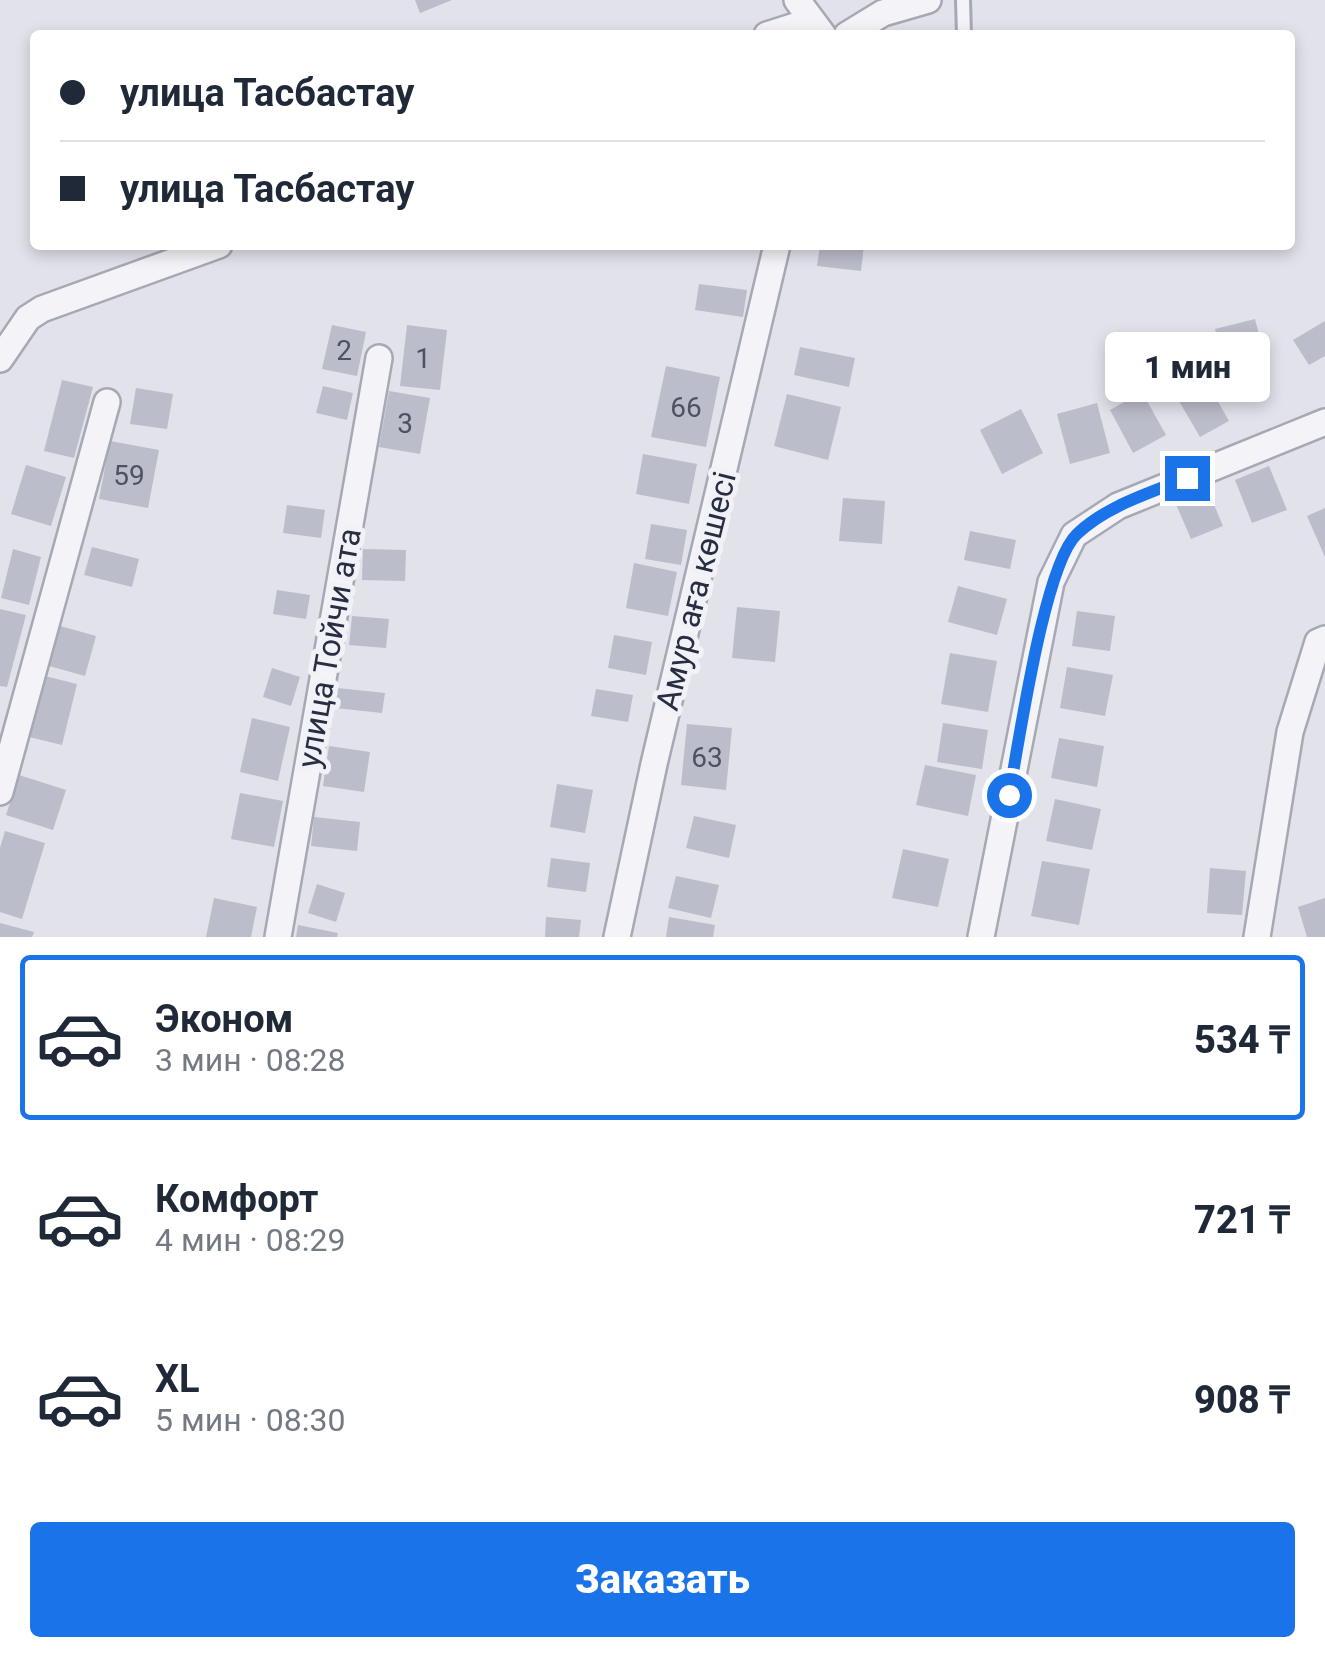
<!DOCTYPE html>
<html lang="ru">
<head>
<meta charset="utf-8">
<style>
	body { margin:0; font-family:Roboto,sans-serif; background:#f2f2f3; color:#1f2937; height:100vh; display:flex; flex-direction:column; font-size:38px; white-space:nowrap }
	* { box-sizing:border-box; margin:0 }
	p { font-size:32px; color:#747a83 }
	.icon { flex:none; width:55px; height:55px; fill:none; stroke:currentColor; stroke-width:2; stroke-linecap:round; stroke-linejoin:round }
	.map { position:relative; height:937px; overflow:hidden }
	.sheet { display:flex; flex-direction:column; background:#fff; flex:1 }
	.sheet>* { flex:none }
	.top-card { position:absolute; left:30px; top:30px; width:1265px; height:220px; border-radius:10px; box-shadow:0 5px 15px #0003; display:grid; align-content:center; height:220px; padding:0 30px; background:#fff }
	.end { position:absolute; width:45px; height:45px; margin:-22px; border:12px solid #1a73e8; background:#fff; box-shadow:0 0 0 5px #fff }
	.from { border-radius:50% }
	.bubble { position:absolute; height:70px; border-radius:10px; background:#fff; box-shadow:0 5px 15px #0003; font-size:32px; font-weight:800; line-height:70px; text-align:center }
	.top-card b { display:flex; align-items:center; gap:35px; height:95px; font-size:38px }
	.top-card b+b { border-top:2px solid #e0e1e3 }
	.top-card i { width:25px; height:25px; background:#1f2937 }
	ul { padding:18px 0 0; list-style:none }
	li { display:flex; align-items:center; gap:30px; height:165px; margin:0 20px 15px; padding:0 10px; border:5px solid transparent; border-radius:10px }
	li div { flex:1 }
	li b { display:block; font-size:38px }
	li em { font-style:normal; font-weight:800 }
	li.on { border-color:#1a73e8 }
	li>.icon { width:90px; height:90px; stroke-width:1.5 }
	.primary-button { display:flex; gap:20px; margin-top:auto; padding:20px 30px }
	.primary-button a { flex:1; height:115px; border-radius:10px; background:#1a73e8; color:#fff; font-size:40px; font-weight:800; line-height:115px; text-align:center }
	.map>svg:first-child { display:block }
	.building { fill:#bbbdca }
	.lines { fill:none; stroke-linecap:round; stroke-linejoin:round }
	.lane-casing { stroke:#a6a8b4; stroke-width:18 }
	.street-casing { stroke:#a6a8b4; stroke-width:30 }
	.lane { stroke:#f4f4f8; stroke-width:12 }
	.street { stroke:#f4f4f8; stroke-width:25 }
	.route { stroke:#1a73e8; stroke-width:12 }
	.labels { text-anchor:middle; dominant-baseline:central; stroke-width:10; stroke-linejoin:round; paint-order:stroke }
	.number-label { font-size:28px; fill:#4e5164 }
	.street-label { font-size:32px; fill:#292d42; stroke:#f0f2f7 }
</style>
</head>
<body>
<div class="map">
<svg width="1325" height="937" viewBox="0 0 1325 937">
	<rect width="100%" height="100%" fill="#e1e2ea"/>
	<!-- building -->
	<g class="building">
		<path d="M415,0H452L420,13Z"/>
		<path d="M820,245H864L861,271L817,266Z"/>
		<path d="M699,284L747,290L743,317L695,310Z"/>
		<path d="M1255,319L1268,369L1228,380L1215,329Z"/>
		<path d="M1325,321V356L1309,365L1293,340Z"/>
		<path d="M332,325L366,332L357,376L322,369Z"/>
		<path d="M407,325L447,330L440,390L400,386Z"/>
		<path d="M800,347L855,358L849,387L794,375Z"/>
		<path d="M666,366L720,377L706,447L651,437Z"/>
		<path d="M1205,379L1229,421L1200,437L1176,396Z"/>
		<path d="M62,380L93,387L74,458L44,451Z"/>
		<path d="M323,386L353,393L347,420L316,413Z"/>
		<path d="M136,388L173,394L167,429L130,424Z"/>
		<path d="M389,391L430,398L420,454L379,447Z"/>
		<path d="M1142,392L1166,435L1133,453L1110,410Z"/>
		<path d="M787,394L841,407L828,460L774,446Z"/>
		<path d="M1097,403L1110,453L1070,464L1057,414Z"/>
		<path d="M1021,409L1043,453L1002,474L980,430Z"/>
		<path d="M110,441L159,450L148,508L99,499Z"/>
		<path d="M643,454L697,464L689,504L636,494Z"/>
		<path d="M26,465L66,477L51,526L11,514Z"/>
		<path d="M1269,466L1287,510L1252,523L1235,480Z"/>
		<path d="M1207,488L1223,526L1191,539L1175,502Z"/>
		<path d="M843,498L885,501L882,544L839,541Z"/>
		<path d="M287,505L325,510L321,538L283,533Z"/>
		<path d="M1325,508V557L1307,516Z"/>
		<path d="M651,524L687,530L681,565L645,559Z"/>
		<path d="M970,531L1016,540L1010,569L964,560Z"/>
		<path d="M92,547L139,559L132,587L84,575Z"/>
		<path d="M13,549L41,557L29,605L1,598Z"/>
		<path d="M363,549L406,550L405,581L362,580Z"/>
		<path d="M634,563L677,572L668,616L626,608Z"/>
		<path d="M958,586L1007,599L997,635L948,622Z"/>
		<path d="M277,590L310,595L306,619L273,614Z"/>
		<path d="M737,607L780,611L775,662L732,658Z"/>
		<path d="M0,609L26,615L7,687L0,686Z"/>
		<path d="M1077,611L1115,616L1110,651L1072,646Z"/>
		<path d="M352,616L389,619L386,648L349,645Z"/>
		<path d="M53,624L96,636L85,676L42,664Z"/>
		<path d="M614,635L652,642L646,675L608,668Z"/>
		<path d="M950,653L997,661L988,712L941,704Z"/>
		<path d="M1067,667L1113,675L1105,716L1060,708Z"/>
		<path d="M272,668L300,677L291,706L263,697Z"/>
		<path d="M45,676L77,684L62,745L29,737Z"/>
		<path d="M337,688L385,693L382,713L335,708Z"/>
		<path d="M596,689L633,695L628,722L591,716Z"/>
		<path d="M252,718L290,727L278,781L240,772Z"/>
		<path d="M943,723L988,730L982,769L937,762Z"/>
		<path d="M687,724L732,728L726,790L681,785Z"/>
		<path d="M1059,738L1104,746L1097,787L1051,778Z"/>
		<path d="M329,746L370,752L364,792L323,786Z"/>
		<path d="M925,765L976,775L968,816L916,805Z"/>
		<path d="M19,775L66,790L53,830L6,815Z"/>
		<path d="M557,784L593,790L585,833L550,827Z"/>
		<path d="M240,793L283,801L274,847L231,839Z"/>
		<path d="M1055,799L1101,809L1092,850L1046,841Z"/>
		<path d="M694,816L736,825L729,858L686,848Z"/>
		<path d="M314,817L360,822L357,851L311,846Z"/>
		<path d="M5,831L45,843L22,919L0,912V848Z"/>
		<path d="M903,849L949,859L938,907L892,898Z"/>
		<path d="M551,858L590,863L586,892L547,887Z"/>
		<path d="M1042,861L1090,869L1079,925L1031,916Z"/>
		<path d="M1210,868L1246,871L1242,915L1207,913Z"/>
		<path d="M676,876L719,885L711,918L668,908Z"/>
		<path d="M317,884L345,893L336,922L308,913Z"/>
		<path d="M214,898L257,907L251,937H206Z"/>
		<path d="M1325,898V937H1307L1298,907Z"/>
		<path d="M546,917L581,920L579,937H545Z"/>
		<path d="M669,917L715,925L713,937H666Z"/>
		<path d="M0,923L34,932L32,937H0Z"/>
		<path d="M298,925L338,933L337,937H296Z"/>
	</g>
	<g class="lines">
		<!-- lane casing -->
		<g class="lane-casing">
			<path id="lane" d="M963,0L964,35"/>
		</g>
		<!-- street casing -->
		<g class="street-casing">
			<g id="street">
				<path d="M797,0L823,35"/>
				<path d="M767,35L811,21"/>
				<path d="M847,35L883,13L928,0"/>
				<path d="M0,359L28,318L42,309L219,245"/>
				<path d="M0,792L107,402"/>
				<path d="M278,937L379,358"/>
				<path d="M617,937L654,764L777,245"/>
				<path d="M981,937L1051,582L1074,535L1118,506L1325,422"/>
				<path d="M1257,937L1290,732L1318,642L1325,639"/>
			</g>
		</g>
		<!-- lane -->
		<use href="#lane" class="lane"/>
		<!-- street -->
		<use href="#street" class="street"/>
	</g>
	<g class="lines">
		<!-- route -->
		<path class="route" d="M1009,795C1019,743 1044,565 1077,534C1106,506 1150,493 1187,478"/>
	</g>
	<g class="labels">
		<!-- number labels -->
		<g class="number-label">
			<text x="344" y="350">2</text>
			<text x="423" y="358">1</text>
			<text x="686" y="407">66</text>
			<text x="405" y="423">3</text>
			<text x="129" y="475">59</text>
			<text x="707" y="757">63</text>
		</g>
		<!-- street labels -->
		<g class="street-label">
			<text transform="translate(696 591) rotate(-76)">Амур аға көшесі</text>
			<text transform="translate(329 648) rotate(-80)">улица Тойчи ата</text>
		</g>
	</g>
</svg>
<i class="end from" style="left:1009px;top:795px"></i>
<i class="end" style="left:1187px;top:478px"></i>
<div class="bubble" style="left:1105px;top:332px;width:165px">1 мин</div>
<div class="top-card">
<b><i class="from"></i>улица Тасбастау</b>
<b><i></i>улица Тасбастау</b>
</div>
</div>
<section class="sheet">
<ul>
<li class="on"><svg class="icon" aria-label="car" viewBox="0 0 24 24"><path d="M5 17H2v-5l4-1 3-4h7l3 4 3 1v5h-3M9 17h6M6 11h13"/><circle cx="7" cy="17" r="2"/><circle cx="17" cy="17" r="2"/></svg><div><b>Эконом</b><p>3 мин · 08:28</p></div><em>534 ₸</em></li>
<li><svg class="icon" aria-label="car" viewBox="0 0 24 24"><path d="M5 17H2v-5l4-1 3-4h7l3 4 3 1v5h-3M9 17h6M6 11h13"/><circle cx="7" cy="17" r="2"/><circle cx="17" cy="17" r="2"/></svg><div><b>Комфорт</b><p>4 мин · 08:29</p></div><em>721 ₸</em></li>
<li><svg class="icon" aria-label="car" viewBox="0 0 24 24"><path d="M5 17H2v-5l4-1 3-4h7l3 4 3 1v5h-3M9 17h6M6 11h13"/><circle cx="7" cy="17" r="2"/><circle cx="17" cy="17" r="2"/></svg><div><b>XL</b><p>5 мин · 08:30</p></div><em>908 ₸</em></li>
</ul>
<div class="primary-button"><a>Заказать</a></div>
</section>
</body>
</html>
